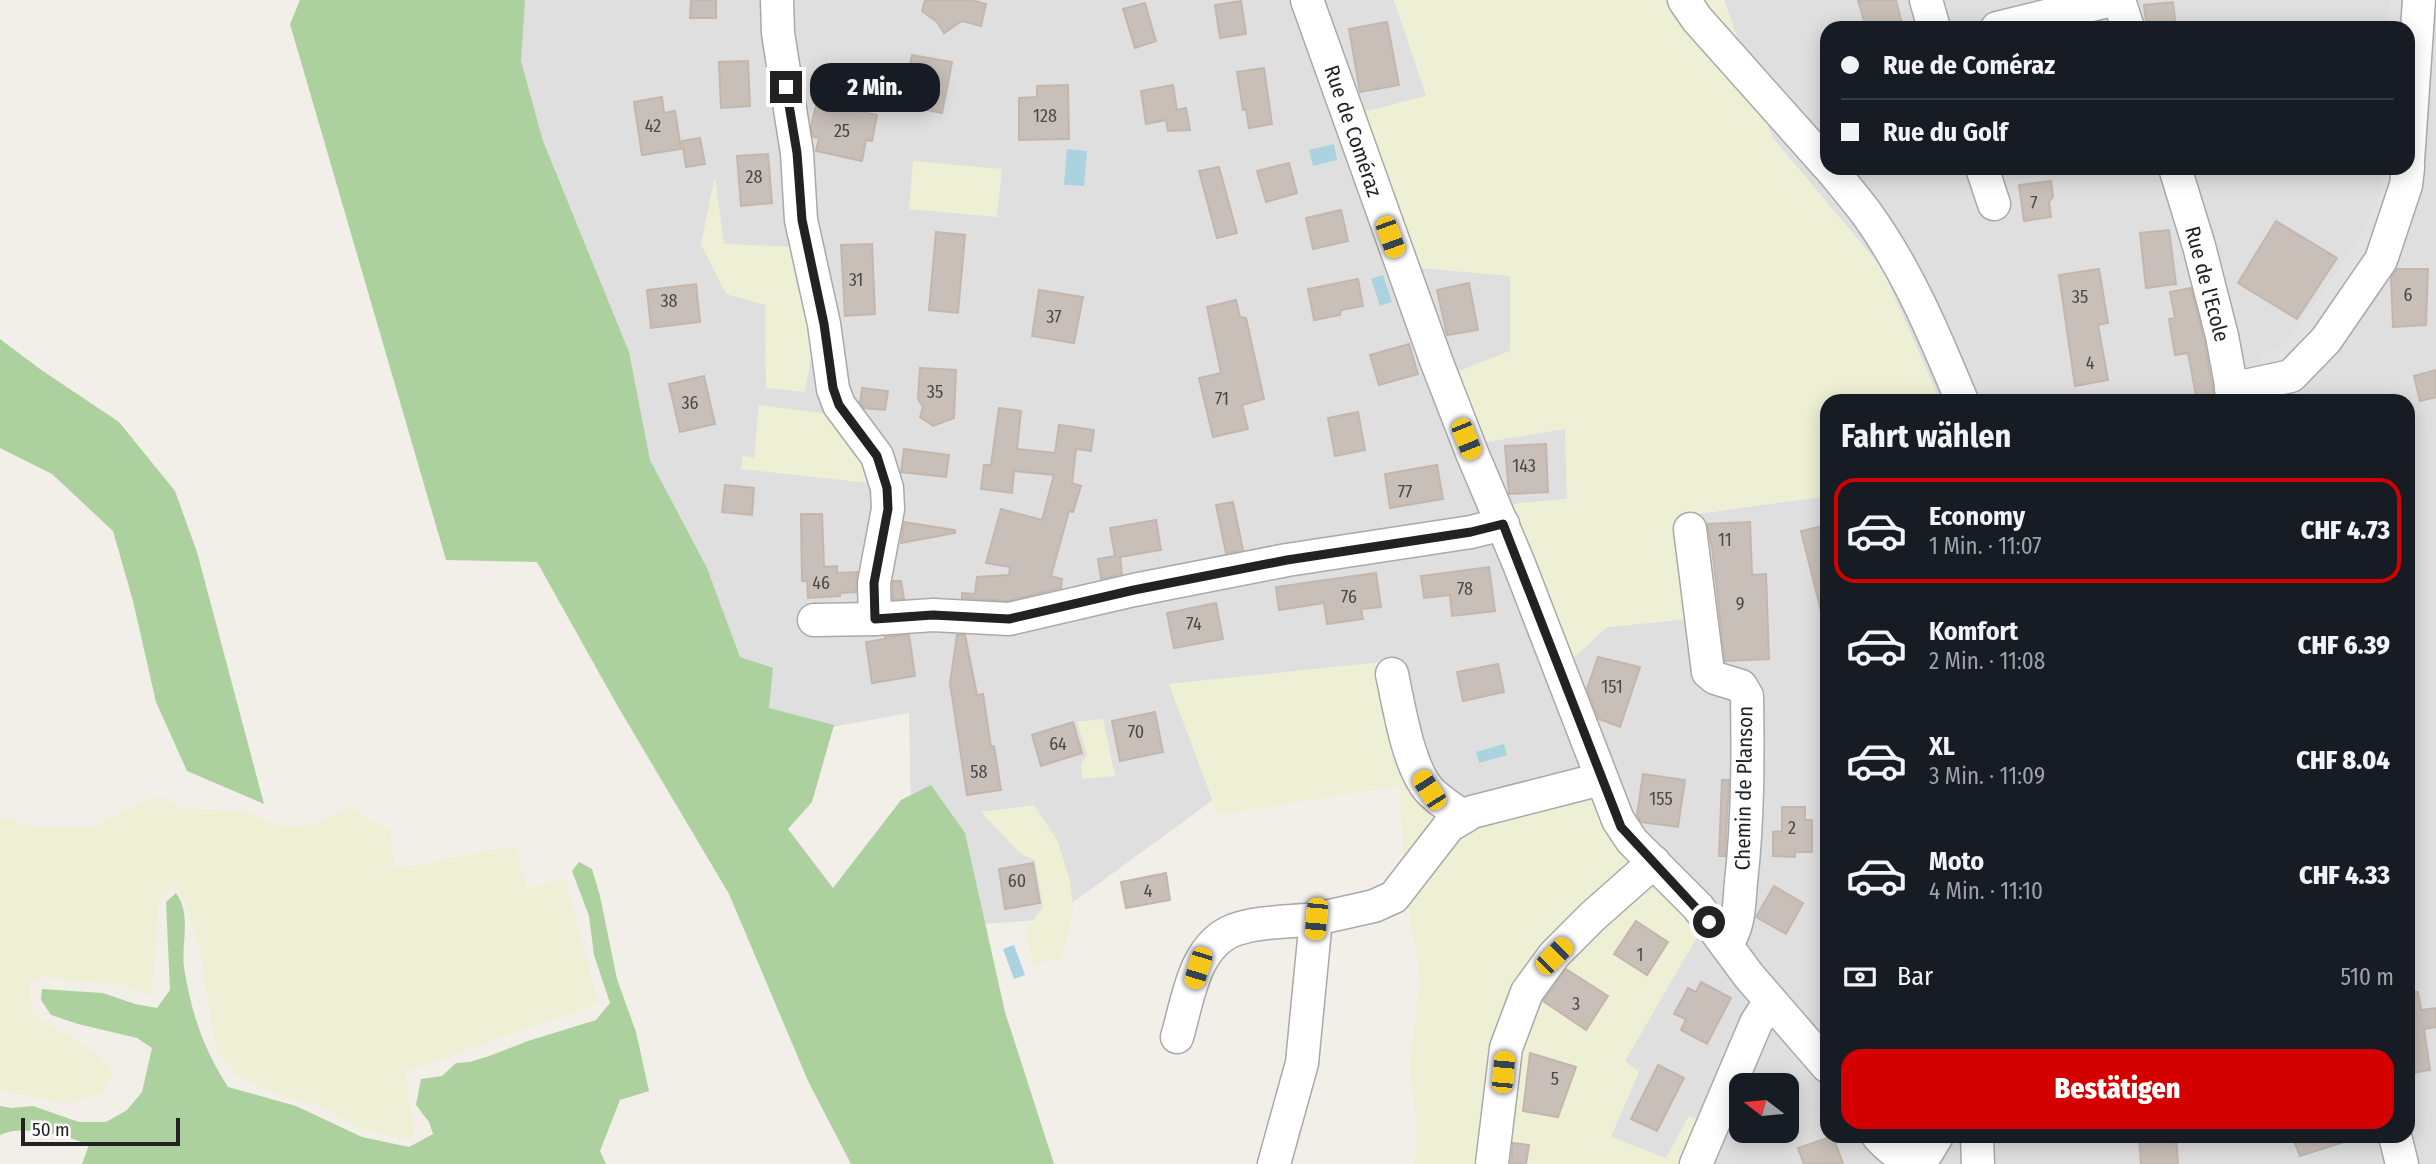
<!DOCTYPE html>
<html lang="de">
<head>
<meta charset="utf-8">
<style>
	body { margin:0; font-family:"Fira Sans Condensed",sans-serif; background:#242831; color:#f1f3f6; height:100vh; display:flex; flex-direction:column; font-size:26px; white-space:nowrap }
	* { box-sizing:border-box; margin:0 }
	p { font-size:23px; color:#9ea1a6 }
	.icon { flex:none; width:38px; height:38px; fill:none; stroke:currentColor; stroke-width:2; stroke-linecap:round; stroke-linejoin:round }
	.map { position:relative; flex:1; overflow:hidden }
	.side { position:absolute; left:1820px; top:394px; width:595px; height:749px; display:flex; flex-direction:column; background:#171b24; border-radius:21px; box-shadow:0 4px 18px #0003 }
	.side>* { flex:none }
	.top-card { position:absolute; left:1820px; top:21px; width:595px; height:154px; border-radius:21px; box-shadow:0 4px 18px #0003; display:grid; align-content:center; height:154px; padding:0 21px; background:#171b24 }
	.needle { width:46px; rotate:286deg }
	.fabs { position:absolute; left:1729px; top:1073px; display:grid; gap:14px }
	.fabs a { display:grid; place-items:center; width:70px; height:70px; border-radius:14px; background:#171b24; box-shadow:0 4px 18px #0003; font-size:35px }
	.scale { position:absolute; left:21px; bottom:18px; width:159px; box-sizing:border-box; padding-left:7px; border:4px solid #222; border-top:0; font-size:19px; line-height:24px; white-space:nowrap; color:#222; -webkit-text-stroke:5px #fff; paint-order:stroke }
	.end { position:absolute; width:32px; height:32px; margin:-16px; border:9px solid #222; background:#fff; box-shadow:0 0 0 4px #fff }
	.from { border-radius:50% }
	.bubble { position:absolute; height:49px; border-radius:21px; background:#171b24; box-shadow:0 4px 18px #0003; font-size:23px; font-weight:800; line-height:49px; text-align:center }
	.car { position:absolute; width:21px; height:42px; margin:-21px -10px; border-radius:9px; box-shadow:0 0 5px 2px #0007; background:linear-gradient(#f5c518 24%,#345 0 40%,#f5c518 0 76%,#345 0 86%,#f5c518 0) }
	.top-card b { display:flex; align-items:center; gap:24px; height:66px; font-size:26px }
	.top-card b+b { border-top:2px solid #363941 }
	.top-card i { width:18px; height:18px; background:#f1f3f6 }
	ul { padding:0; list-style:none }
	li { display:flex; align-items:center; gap:21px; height:105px; margin:0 14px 10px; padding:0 7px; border:4px solid transparent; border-radius:21px }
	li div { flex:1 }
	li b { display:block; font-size:26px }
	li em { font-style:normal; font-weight:800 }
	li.active { border-color:#d40000 }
	li>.icon { width:63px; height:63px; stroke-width:1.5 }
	h2 { padding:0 21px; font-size:32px; line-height:84px }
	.pay { display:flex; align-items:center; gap:18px; height:77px; padding:0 21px; font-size:26px }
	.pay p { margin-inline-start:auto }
	.primary-button { display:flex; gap:14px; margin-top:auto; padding:14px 21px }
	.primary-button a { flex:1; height:80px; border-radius:21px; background:#d40000; color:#fff; font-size:28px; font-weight:800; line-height:80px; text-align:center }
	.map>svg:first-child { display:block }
	.residential { fill:#e0dfdf; fill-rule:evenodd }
	.farmland { fill:#eef0d5 }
	.forest { fill:#add19e }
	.parking { fill:#e2e2e2 }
	.water { fill:#aad3df }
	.building { fill:#c7bfb8; stroke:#c4b6ab; stroke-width:2 }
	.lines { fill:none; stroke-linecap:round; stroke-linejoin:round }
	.minor-casing { stroke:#a9a9a9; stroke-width:35 }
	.minor { stroke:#fff; stroke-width:32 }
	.route { stroke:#222; stroke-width:9 }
	.labels { text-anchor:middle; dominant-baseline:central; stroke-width:7; stroke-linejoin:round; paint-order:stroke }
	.number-label { font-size:18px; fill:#4b4948 }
	.street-label { font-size:21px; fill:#222; stroke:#fff }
</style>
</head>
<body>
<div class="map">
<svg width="2436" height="1164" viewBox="0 0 2436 1164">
	<rect width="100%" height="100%" fill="#f2efe9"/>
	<!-- residential -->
	<path class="residential" d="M482,0H1394L1427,96L1360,113L1510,276V351L1455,373L1565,428L1567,499L1514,504L1568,663L1607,627L1687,619L1676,517L1827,496V1136H2408V401H1940L1882,268L1772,137L1724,0H2436V1164H1580L1464,828L1367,745L1220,795L1050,919L943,927L911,817L909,713L767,739L457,106ZM1827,28H2408V168H1827ZM1741,1085H1787V1130H1741Z"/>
	<!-- farmland -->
	<g class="farmland">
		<path d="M1394,0H1724L1772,137L1882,269L1940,401H1827V496L1676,517L1687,619L1607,627L1567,664L1513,504L1567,499L1565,429L1480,443L1455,373L1510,351V276L1419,268L1359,113L1426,96Z"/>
		<path d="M913,161L1002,169L997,217L909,209Z"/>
		<path d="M715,177L724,244L793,247L797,287L815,335L805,392L766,388L765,305L726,294L701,244Z"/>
		<path d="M759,405L838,415L878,484L741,469L743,456L754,458Z"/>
		<path d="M1382,662L1422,771L1481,809L1588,774L1703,927L1625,1061L1639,1072L1611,1137L1666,1158L1689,1116L1709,1124L1690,1164H1414L1417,1133L1410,1065L1420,977L1407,900L1399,786L1218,815L1169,684Z"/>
		<path d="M1103,719L1115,776L1083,779L1081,764L1087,755L1077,722Z"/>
		<path d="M160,795L182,809L245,811L284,828L315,824L348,808L390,830L395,869L515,845L527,888L565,878L598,1003L405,1072L415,1136L405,1139L355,1127L320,1106L278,1095L237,1076L217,1053L197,938L177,882L159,899L152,996L123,985L41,977L28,984L33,1015L94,1051L113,1073L102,1093L65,1104L0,1090V817L35,827H91Z"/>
		<path d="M1034,805L1057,840L1069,877L1074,911L1061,958L1033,965L1026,931L1043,907L1035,860L1021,854L981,812Z"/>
	</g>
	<!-- forest -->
	<g class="forest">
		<path d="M300,0H525L521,61L543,141L629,352L650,460L707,568L740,657L773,668L769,708L834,725L812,802L788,829L833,888L901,800L931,785L965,833L1005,1012L1054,1164H851L808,1081L729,894L617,705L537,562L446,560L290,24Z"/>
		<path d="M0,339L40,369L119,422L175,491L197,552L264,804L187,771L156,702L133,601L113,531L52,474L0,448Z"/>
		<path d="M579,862L592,869L600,896L617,979L636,1032L649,1091L620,1100L600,1151L606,1164H82L89,1145C67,1135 21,1124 0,1135V1106L12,1108L33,1106L79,1122H106L127,1110L142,1092L152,1048L137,1038L78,1024L51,1015L41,1000L42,989L103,993L135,1004L157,1008L170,990L166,902L176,893C192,915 181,942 184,967C191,1012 203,1048 228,1087L296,1106L362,1137L409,1147L433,1134L429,1122L416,1105L421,1079L442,1076L456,1063L470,1062L489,1056L528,1041L596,1020L610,1003L594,955L589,916L572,871Z"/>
	</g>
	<!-- parking -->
	<g class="parking">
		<path d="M2389,0H2410L2408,28H2388Z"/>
		<path d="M2382,168H2401L2375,252L2293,361L2264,369L2260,355L2284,346L2358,240L2381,192Z"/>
	</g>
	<!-- water -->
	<g class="water">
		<path d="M1334,144L1337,160L1313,166L1309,150Z"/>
		<path d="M1067,149L1087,151L1084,186L1064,185Z"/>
		<path d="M1383,275L1392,302L1380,306L1371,279Z"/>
		<path d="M1504,744L1507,755L1479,763L1476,752Z"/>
		<path d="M1014,945L1025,975L1014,979L1003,949Z"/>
	</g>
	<!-- building -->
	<g class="building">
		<path d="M691,0H716V18H690Z"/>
		<path d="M925,0H971L986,4L981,26L962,21L944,33L937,22L922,11Z"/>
		<path d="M1858,0H1896L1903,28H1866Z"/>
		<path d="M1241,1L1246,34L1220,38L1215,5Z"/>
		<path d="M2173,2L2176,28H2147L2144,5Z"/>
		<path d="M1145,3L1156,41L1135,48L1123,9Z"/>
		<path d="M1387,22L1399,85L1360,92L1349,29Z"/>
		<path d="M912,55L952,62L942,113L902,105Z"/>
		<path d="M748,61L750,106L721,108L719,62Z"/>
		<path d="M1264,68L1272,124L1249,128L1246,109L1243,110L1237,72Z"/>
		<path d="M1068,85L1069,139L1019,140V98L1037,97V86Z"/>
		<path d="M1173,85L1177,110L1186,108L1190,130L1168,131L1166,120L1146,124L1141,91Z"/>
		<path d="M662,97L664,113L675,111L681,149L642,155L634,102Z"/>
		<path d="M817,102L877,115L872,141L866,140L862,161L816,151L819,138L813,137L811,126Z"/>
		<path d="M700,138L705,164L686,167L682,141Z"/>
		<path d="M768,154L772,203L741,206L737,156Z"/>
		<path d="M1289,163L1297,193L1266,202L1257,171Z"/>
		<path d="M1219,167L1237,233L1217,238L1199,171Z"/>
		<path d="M2051,181L2053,197L2049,202L2051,217L2024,221L2019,185Z"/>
		<path d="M1341,210L1348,241L1313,249L1306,218Z"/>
		<path d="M2276,221L2337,258L2297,319L2238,283Z"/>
		<path d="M2169,230L2176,284L2146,288L2140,233Z"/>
		<path d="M936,232L965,235L958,313L929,310Z"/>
		<path d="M872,244L875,314L845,316L841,245Z"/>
		<path d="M2099,269L2108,323L2098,325L2108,380L2075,386L2059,275Z"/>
		<path d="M2397,269H2428L2426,325L2393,327L2391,278Z"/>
		<path d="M1358,279L1363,306L1341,310L1340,315L1314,320L1308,289Z"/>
		<path d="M1469,283L1478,330L1447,335L1437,290Z"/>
		<path d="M696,284L700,322L651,328L647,290Z"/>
		<path d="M2191,288L2204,340L2215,401H2197L2188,353L2175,355L2169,319L2175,318L2170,292Z"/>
		<path d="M1039,290L1083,297L1074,343L1032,336Z"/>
		<path d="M1236,300L1240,317L1246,318L1264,399L1242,405L1248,429L1213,437L1199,378L1221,373L1207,307Z"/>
		<path d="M1409,344L1418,374L1379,385L1370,355Z"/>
		<path d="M920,368L956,370L954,418L933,426L920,417L923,407L918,399Z"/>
		<path d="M2436,370V397L2420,401L2414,376Z"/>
		<path d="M704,376L715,424L680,432L669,384Z"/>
		<path d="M862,388L888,391L885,410L864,408L860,403Z"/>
		<path d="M999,408L1021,411L1017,449L1055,453L1059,425L1094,430L1091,451L1076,449L1072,483L1081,486L1073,512L1069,511L1051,576L1062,579L1061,588L1007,601L962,598V593L975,594L977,577L1009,575L1010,567L986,563L1001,509L1042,520L1054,475L1014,471L1012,493L981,489L984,465H991Z"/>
		<path d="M1358,412L1365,450L1335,456L1328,418Z"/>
		<path d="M1546,444L1548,492L1509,494L1505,446Z"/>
		<path d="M904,449L949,455L946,477L901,472Z"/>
		<path d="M1437,465L1443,499L1390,508L1385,474Z"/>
		<path d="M725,485L754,488L752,515L722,512Z"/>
		<path d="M1233,502L1243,550L1226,553L1216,505Z"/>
		<path d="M801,514H822L824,567L837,566V573L857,572L856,592L840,593V596L808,598L807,581H802Z"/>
		<path d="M1156,520L1161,550L1120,557L1122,574L1101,579L1098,559L1115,556L1110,528Z"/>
		<path d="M904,522L955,530V533L901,543Z"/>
		<path d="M1750,522L1752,575L1766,574L1769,659L1725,661L1712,548L1707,524Z"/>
		<path d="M1827,525V611H1821L1801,531Z"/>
		<path d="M1489,567L1495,611L1452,616L1450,595L1424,598L1421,576Z"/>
		<path d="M1376,573L1381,607L1361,609L1363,619L1327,624L1324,603L1279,610L1276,587Z"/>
		<path d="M893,581H901L904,599H893Z"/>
		<path d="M1216,603L1223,639L1174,648L1167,613Z"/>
		<path d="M909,635L915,676L872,683L866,642L885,639V637Z"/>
		<path d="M957,635H965L977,695L983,694L991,747L994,746L1001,790L967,795L950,683Z"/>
		<path d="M1598,657L1640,667L1620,727L1599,719L1587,689Z"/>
		<path d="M1498,664L1504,692L1463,701L1457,672Z"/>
		<path d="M1155,712L1163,752L1120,761L1112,721Z"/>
		<path d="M1073,722L1082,753L1041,766L1032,735Z"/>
		<path d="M1643,774L1685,780L1678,827L1641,822L1637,815Z"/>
		<path d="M1722,780H1729L1725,856H1719Z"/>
		<path d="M1782,807H1805V820H1812V852H1795V857L1773,856V832L1782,831Z"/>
		<path d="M1033,863L1040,903L1005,909L999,869Z"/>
		<path d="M1166,873L1170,900L1126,908L1121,882Z"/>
		<path d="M1774,886L1803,903L1786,934L1756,917Z"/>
		<path d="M1636,921L1668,942L1647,975L1614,954Z"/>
		<path d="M1566,969L1608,996L1586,1030L1543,1001Z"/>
		<path d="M1701,982L1731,998L1707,1044L1681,1030L1686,1019L1674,1014L1688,988L1696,992Z"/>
		<path d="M2408,992H2418L2421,1010L2436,1008V1027L2424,1029L2430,1070L2412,1073L2408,1047Z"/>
		<path d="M1530,1053L1576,1067L1558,1117L1523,1111Z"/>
		<path d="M1658,1065L1684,1078L1657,1131L1631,1119Z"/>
		<path d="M1833,1136L1843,1164H1804L1798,1148Z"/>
		<path d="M2139,1136H2176L2178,1164H2141Z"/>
		<path d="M2292,1136H2352L2353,1139L2300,1156Z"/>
		<path d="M1513,1143L1529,1145L1526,1164H1511Z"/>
	</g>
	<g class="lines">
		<!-- minor casing -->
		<g class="minor-casing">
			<g id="minor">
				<path d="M777,0L778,33L797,153L801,220L824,324L833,389L839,405L877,456L887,488L888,509L874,583L875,619L933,615L1009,619L1134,590L1287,560L1471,532L1503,524"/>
				<path d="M1307,0L1437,363L1472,453L1519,564L1618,820L1632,841L1698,907L1749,976L1827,1066"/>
				<path d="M1684,0L1697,19L1827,165"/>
				<path d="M1926,0L1934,28"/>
				<path d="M2119,0L2128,28"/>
				<path d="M1997,28L2112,0"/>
				<path d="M2408,161L2419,0"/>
				<path d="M1830,168C1842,183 1855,198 1867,214C1908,271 1935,336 1962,401"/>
				<path d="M1982,168L1994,204"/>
				<path d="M2175,168L2199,246L2222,336L2234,401"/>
				<path d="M2231,389L2291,376L2326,340L2381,260L2406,185L2408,168"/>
				<path d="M1690,529L1708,672L1715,678L1741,686L1747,696C1748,758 1748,820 1741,882C1739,903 1740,927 1726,945"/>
				<path d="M814,620L875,619"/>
				<path d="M1392,674C1399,706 1408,766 1429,790C1439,801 1453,809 1464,817"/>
				<path d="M1177,1037C1188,1001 1193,946 1234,930C1259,921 1290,922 1316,919"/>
				<path d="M1878,1136C1891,1150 1906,1164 1926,1154L1937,1136"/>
				<path d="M1977,1136L1978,1164"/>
				<path d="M2395,1136L2402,1164"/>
				<path d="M1274,1164L1302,1063L1316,919L1374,906L1394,897L1449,826L1472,812L1601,779"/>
				<path d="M1492,1164L1506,1048L1527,992L1554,955L1593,916L1654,862"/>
				<path d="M1696,1164L1756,1023L1770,1001"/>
			</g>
		</g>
		<!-- minor -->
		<use href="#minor" class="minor"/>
	</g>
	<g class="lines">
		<!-- route -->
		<path class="route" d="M786,87L797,153L802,220L824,324L833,388L839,405L877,456L887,488L888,509L874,583L875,619L933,615L1009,619L1134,590L1287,560L1471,532L1503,524L1621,827L1709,922"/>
	</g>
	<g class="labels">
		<!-- number labels -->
		<g class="number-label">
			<text x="1045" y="116">128</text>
			<text x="653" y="126">42</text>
			<text x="842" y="131">25</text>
			<text x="754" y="177">28</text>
			<text x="2034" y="203">7</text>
			<text x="856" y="280">31</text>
			<text x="2408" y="295">6</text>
			<text x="2080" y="297">35</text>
			<text x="669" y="301">38</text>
			<text x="1054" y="317">37</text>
			<text x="2090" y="363">4</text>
			<text x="935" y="392">35</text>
			<text x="1222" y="399">71</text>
			<text x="690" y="403">36</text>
			<text x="1524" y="466">143</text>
			<text x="1405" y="492">77</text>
			<text x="1725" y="540">11</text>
			<text x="821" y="583">46</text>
			<text x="1465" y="589">78</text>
			<text x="1349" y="597">76</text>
			<text x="1740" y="604">9</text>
			<text x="1194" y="624">74</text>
			<text x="1612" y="687">151</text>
			<text x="1136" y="732">70</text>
			<text x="1058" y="744">64</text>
			<text x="979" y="772">58</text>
			<text x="1661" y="799">155</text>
			<text x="1792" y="828">2</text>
			<text x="1017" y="881">60</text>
			<text x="1148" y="891">4</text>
			<text x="1640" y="955">1</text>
			<text x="1576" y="1004">3</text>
			<text x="1555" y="1079">5</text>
		</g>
		<!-- street labels -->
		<g class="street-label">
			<text transform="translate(1353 131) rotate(71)">Rue de Coméraz</text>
			<text transform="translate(2207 284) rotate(75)">Rue de l'Ecole</text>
			<text transform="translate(1744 788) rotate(-89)">Chemin de Planson</text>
		</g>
	</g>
</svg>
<div class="fabs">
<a><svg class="needle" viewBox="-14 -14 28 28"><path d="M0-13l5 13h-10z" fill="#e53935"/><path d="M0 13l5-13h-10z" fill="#9ea1a6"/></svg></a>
</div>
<div class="scale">50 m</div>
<i class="end from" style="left:1709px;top:922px"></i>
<i class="end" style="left:786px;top:87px"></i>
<div class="bubble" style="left:810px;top:63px;width:130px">2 Min.</div>
<i class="car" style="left:1390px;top:237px;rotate:160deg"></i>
<i class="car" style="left:1466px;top:439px;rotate:158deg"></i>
<i class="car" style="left:1429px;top:790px;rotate:327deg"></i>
<i class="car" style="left:1316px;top:919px;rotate:185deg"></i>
<i class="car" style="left:1554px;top:956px;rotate:45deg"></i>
<i class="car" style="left:1198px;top:968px;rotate:197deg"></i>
<i class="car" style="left:1503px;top:1072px;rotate:5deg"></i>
<div class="top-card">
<b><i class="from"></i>Rue de Coméraz</b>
<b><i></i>Rue du Golf</b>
</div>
<section class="side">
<h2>Fahrt wählen</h2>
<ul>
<li class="active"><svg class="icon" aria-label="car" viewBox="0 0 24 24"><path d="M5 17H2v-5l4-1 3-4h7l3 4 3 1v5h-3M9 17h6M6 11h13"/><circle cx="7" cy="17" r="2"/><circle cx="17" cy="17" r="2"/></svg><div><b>Economy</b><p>1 Min. · 11:07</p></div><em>CHF 4.73</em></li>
<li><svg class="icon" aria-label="car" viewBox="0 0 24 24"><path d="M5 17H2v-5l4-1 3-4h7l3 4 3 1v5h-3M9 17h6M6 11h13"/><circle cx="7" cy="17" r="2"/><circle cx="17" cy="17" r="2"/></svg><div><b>Komfort</b><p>2 Min. · 11:08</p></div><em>CHF 6.39</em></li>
<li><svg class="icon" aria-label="car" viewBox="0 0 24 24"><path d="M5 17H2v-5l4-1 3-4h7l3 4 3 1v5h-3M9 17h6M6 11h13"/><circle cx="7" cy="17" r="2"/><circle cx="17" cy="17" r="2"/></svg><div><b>XL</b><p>3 Min. · 11:09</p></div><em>CHF 8.04</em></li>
<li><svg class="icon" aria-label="car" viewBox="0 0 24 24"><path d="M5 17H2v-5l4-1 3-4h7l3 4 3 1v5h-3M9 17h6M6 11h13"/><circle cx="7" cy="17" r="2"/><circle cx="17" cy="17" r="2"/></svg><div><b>Moto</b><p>4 Min. · 11:10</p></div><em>CHF 4.33</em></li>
</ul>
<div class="pay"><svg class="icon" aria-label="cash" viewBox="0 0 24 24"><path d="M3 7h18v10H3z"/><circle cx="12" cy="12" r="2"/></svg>Bar<p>510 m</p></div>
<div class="primary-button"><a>Bestätigen</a></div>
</section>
</div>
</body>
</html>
